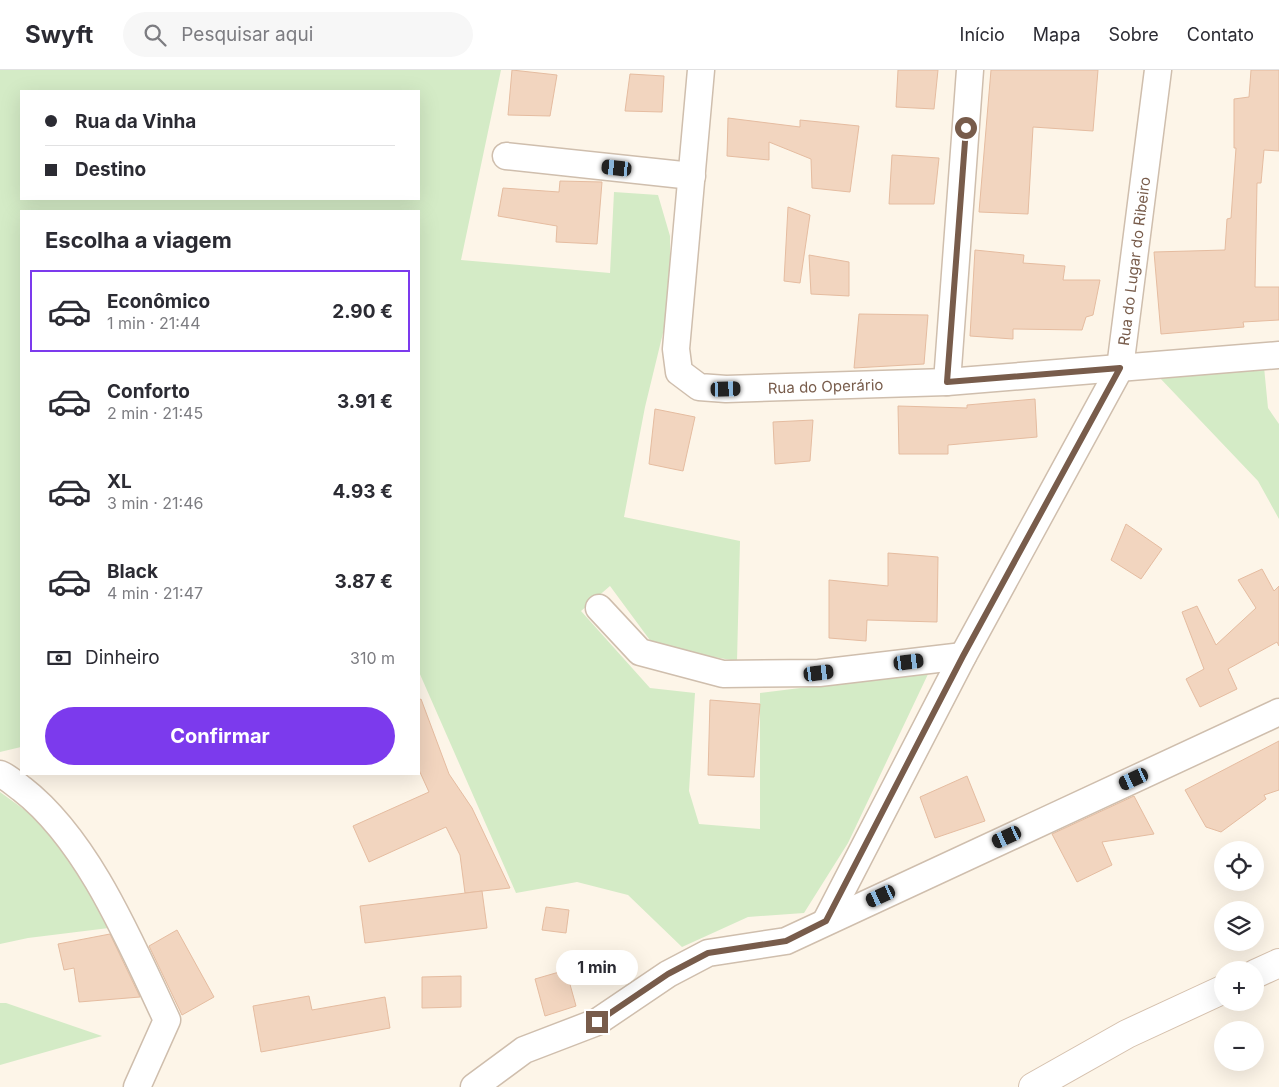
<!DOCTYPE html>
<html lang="pt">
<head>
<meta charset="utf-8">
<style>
	body { margin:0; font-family:Inter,sans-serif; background:#f7f7f7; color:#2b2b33; height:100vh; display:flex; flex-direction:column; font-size:19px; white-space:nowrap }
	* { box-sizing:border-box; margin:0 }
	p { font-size:16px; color:#7c7c81 }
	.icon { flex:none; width:28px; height:28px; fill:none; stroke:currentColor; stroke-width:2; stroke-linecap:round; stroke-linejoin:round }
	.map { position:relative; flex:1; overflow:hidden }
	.panel { position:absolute; left:20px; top:140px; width:400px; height:565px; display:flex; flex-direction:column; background:#fff; border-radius:0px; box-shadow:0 5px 20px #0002 }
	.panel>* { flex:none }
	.guide { position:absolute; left:20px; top:20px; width:400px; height:110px; border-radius:0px; box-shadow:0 5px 20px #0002; display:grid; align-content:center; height:110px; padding:0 25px; background:#fff }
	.controls { position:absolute; left:1214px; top:771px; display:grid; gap:10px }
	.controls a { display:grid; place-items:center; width:50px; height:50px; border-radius:50%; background:#fff; box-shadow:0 5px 20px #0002; font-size:25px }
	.end { position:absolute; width:22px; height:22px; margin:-11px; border:6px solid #785c4b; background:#fff; box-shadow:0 0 0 2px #fff }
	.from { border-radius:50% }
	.bubble { position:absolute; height:35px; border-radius:18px; background:#fff; box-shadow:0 5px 20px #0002; font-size:16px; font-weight:700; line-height:35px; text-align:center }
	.car { position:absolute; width:15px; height:30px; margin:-15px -8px; border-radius:6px; box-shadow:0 0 4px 1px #0007; background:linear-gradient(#222 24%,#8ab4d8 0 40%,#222 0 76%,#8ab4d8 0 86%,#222 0) }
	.guide b { display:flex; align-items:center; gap:18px; height:48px; font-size:19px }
	.guide b+b { border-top:1px solid #e1e1e2 }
	.guide i { width:12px; height:12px; background:#2b2b33 }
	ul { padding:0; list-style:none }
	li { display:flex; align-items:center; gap:15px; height:82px; margin:0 10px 8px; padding:0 15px; border:2px solid transparent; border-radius:0px }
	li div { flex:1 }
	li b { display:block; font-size:19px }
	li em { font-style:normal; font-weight:700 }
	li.selected { border-color:#7c3aed }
	li>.icon { width:45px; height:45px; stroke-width:1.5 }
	h2 { padding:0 25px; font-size:22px; line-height:60px }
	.pay { display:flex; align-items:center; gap:12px; height:55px; padding:0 25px; font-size:19px }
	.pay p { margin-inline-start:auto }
	.cta { display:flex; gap:10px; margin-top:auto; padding:10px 25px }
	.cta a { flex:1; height:58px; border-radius:30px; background:#7c3aed; color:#fff; font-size:20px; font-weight:700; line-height:58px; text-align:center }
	header { display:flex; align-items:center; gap:30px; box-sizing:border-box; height:70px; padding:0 25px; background:#fff; border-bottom:1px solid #e1e1e2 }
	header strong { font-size:24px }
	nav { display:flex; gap:28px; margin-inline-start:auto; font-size:18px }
	.search { width:350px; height:45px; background:#f7f7f7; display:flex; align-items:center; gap:12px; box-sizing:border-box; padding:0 18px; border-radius:28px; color:#7c7c81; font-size:19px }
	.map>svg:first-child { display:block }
	.green { fill:#d4ebc6; fill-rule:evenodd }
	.building { fill:#f2d5bf; stroke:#e5bca0 }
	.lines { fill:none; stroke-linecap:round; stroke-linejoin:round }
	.street-casing { stroke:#cfbead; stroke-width:29 }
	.secondary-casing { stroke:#d5c0ad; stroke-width:30 }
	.street { stroke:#fff; stroke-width:26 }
	.secondary { stroke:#fff; stroke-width:28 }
	.route { stroke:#785c4b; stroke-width:6 }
	.labels { text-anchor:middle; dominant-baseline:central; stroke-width:4; stroke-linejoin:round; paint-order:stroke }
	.street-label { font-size:15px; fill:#785c4b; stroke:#fff9ef }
</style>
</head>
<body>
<header>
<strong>Swyft</strong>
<div class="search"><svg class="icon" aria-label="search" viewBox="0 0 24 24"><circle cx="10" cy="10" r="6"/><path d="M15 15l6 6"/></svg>Pesquisar aqui</div>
<nav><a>Início</a><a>Mapa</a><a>Sobre</a><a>Contato</a></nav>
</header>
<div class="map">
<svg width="1279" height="1017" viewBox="0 0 1279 1017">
	<rect width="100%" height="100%" fill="#fdf5e8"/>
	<!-- green -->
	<g class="green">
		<path d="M0,0H501L461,190L610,203L614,122L658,125L670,166V234L645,337L624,447L740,471L737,591L655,577L610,516L581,541L650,618L695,623L689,721L699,754L760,759V623L929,602L848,773L804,843L748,847L682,877L628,825L577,812L516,823L419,602V141H21V677L0,682ZM21,21H419V129H21Z"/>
		<path d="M1264,297L1268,338L1279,354V449L1258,411L1158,306Z"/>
		<path d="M0,722L40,751L117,857L28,868L0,874Z"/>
		<path d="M0,933H6L102,966L0,995Z"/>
	</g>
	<!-- building -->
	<g class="building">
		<path d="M512,0L557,5L550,46L508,45Z"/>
		<path d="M898,0H938L934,39L896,37Z"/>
		<path d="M991,0H1098L1093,61L1033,57L1028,144L979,142Z"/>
		<path d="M1251,0H1279V81L1264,80L1261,113H1257L1255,217H1279V250L1243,252L1244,257L1161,264L1154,182L1225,180L1227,149L1231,148L1236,78H1234V29L1249,27Z"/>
		<path d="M630,4L664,6L662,42L625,41Z"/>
		<path d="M728,48L800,57V50L859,56L850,122L812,118L811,89L769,72V90L727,86Z"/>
		<path d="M892,85L939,88L934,134H889Z"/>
		<path d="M560,111L602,112L597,174L556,172L557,156L498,146L503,118L559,122Z"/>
		<path d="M788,137L810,145L800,213L784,211Z"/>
		<path d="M975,180L1024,185L1023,193L1065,196L1063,210H1100L1093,245L1086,247L1082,260L1013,259V269L970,266Z"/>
		<path d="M809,185L849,192V226L811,224Z"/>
		<path d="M859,244L928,245L924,294L854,298Z"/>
		<path d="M1035,329L1037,367L948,375V384H899L898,336L967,338V335Z"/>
		<path d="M655,339L695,347L683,401L649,394Z"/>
		<path d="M813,350L810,391L775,394L773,352Z"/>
		<path d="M1126,454L1162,479L1141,509L1111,490Z"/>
		<path d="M888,483L938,487L937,552L867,550L866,571L829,568V510L888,516Z"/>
		<path d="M1262,499L1274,521L1279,516V576L1277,572L1228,599L1237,619L1200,637L1186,609L1204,599L1182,542L1197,536L1216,575L1256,538L1238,510Z"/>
		<path d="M421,629L449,704L472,738L510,818L465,823L460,785L446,757L369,792L353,756L429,722L419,700V630Z"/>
		<path d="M710,630L760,634L754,707L708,705Z"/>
		<path d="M1279,671V720L1264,725L1266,729L1221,762L1206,757L1185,720Z"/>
		<path d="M967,706L985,751L935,768L920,727Z"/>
		<path d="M1134,726L1154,764L1102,772L1112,795L1077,812L1052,764Z"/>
		<path d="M482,821L487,858L365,873L360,836Z"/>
		<path d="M546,837L569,840L566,863L542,860Z"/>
		<path d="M177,860L214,927L182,945L149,876Z"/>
		<path d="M110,864L140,927L79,932L74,898L64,900L58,874Z"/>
		<path d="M566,900L576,936L545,946L535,909Z"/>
		<path d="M461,906V937L422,938V907Z"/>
		<path d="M309,926L312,940L385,927L390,958L261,982L253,936Z"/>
	</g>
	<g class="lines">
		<!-- street casing -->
		<g class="street-casing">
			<g id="street">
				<path id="s1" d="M701,0L676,279L679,302L699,317L726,319L947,312L1279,285"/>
				<path d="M506,86L692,106"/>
				<path d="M947,312L970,0"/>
				<path d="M599,538L640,582L723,604L819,603L963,586"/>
				<path d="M0,704C8,707 15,714 22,719C89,771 131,874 167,950L137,1017"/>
				<path id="s2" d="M826,851L963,586L1120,298L1158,0"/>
				<path d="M474,1017L524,980L597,952L668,904L708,883L786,871L1279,642"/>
			</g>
		</g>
		<!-- secondary casing -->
		<g class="secondary-casing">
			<g id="secondary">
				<path d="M1255,904L1279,893"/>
				<path d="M1033,1017L1127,964L1222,920"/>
			</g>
		</g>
		<!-- street -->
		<use href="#street" class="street"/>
		<!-- secondary -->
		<use href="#secondary" class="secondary"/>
	</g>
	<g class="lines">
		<!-- route -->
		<path class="route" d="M597,952L668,904L708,883L786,871L826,851L963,586L1120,298L947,312L966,58"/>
	</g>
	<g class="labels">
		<!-- street labels -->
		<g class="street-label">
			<text stroke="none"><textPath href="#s2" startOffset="734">Rua do Lugar do Ribeiro</textPath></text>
			<text stroke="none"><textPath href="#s1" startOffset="455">Rua do Operário</textPath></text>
		</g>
	</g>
</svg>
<div class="controls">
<a><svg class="icon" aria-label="locate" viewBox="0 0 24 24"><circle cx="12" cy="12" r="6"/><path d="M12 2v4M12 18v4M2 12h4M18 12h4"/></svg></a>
<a><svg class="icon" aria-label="layers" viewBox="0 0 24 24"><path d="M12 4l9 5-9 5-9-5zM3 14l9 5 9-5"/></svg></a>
<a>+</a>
<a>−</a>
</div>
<i class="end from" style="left:966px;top:58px"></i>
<i class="end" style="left:597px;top:952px"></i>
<div class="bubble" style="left:556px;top:880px;width:82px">1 min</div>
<i class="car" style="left:617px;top:98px;rotate:276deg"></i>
<i class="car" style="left:726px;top:319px;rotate:88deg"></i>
<i class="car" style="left:909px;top:592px;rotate:83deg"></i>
<i class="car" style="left:819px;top:603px;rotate:83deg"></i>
<i class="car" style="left:1134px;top:709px;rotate:245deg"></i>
<i class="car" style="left:1007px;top:767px;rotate:245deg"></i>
<i class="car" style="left:881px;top:826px;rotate:245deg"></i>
<div class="guide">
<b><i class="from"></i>Rua da Vinha</b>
<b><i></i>Destino</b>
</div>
<section class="panel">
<h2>Escolha a viagem</h2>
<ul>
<li class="selected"><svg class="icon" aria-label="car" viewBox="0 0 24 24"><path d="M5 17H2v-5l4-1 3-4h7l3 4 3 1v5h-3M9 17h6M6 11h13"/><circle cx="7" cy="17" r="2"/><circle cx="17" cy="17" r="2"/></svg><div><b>Econômico</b><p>1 min · 21:44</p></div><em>2.90 €</em></li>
<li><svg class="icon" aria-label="car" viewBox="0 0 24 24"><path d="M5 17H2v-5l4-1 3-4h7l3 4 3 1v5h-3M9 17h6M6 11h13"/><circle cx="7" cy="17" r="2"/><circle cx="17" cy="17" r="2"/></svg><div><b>Conforto</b><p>2 min · 21:45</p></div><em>3.91 €</em></li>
<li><svg class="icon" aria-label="car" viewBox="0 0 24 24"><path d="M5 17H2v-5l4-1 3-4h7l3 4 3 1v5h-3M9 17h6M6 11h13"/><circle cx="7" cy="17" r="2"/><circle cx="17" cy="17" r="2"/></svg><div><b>XL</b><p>3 min · 21:46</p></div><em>4.93 €</em></li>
<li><svg class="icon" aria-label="car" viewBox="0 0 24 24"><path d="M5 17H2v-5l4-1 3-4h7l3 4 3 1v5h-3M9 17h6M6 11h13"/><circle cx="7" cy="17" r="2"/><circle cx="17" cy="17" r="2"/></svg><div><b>Black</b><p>4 min · 21:47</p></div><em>3.87 €</em></li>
</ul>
<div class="pay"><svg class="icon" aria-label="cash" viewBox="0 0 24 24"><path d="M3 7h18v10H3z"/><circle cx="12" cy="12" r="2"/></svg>Dinheiro<p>310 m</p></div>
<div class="cta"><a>Confirmar</a></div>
</section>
</div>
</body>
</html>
